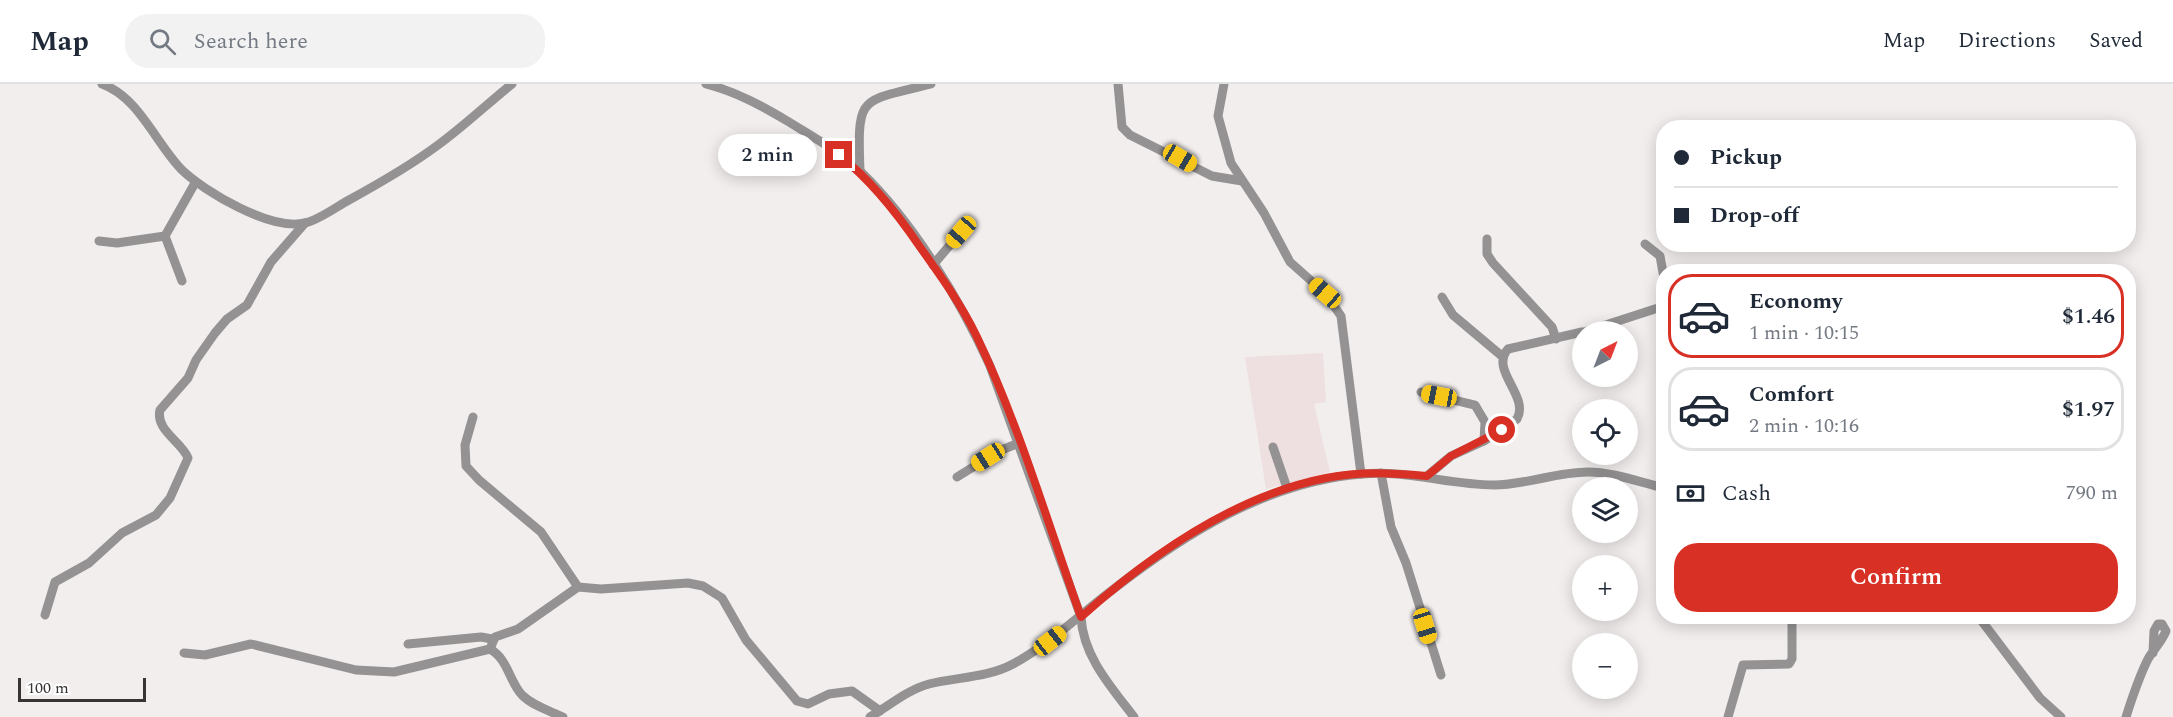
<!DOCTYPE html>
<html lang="en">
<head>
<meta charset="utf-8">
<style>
	body { margin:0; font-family:Spectral,serif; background:#f2f2f3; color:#1f2937; height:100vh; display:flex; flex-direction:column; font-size:22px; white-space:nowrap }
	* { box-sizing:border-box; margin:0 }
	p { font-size:20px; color:#747a83 }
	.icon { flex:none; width:33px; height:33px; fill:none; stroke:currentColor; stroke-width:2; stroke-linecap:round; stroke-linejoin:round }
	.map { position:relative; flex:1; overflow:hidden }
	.details { position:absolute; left:1656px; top:180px; width:480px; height:360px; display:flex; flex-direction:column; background:#fff; border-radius:24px; box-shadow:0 3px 15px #0003 }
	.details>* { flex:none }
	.guide { position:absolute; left:1656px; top:36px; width:480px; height:132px; border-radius:24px; box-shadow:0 3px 15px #0003; display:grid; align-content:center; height:132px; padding:0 18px; background:#fff }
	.needle { width:39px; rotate:42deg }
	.tools { position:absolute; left:1572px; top:237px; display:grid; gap:12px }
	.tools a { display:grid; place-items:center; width:66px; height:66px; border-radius:50%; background:#fff; box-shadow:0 3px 15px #0003; font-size:30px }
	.scale { position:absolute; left:18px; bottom:15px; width:128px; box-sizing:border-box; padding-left:6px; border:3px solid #363434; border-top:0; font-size:16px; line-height:21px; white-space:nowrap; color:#363434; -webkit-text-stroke:4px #fff; paint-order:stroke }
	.end { position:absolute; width:27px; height:27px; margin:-14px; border:8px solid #d93025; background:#fff; box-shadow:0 0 0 3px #fff }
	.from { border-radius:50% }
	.bubble { position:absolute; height:42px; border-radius:21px; background:#fff; box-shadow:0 3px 15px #0003; font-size:20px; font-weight:600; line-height:42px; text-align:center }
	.car { position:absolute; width:18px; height:36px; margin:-18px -9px; border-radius:8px; box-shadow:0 0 4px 2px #0007; background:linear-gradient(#f5c518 24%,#345 0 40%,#f5c518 0 76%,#345 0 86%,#f5c518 0) }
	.guide b { display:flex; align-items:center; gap:21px; height:57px; font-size:22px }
	.guide b+b { border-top:2px solid #e0e1e3 }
	.guide i { width:15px; height:15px; background:#1f2937 }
	ul { padding:10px 0 0; list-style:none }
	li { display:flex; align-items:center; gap:18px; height:84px; margin:0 12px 9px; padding:0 6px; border:3px solid #e0e1e3; border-radius:24px }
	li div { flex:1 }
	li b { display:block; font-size:22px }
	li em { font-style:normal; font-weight:600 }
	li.active { border-color:#d93025 }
	li>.icon { width:54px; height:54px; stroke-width:1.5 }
	.pay { display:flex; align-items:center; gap:15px; height:66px; padding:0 18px; font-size:22px }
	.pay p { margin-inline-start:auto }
	.primary-button { display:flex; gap:12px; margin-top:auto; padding:12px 18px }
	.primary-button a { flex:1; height:69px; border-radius:24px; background:#d93025; color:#fff; font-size:24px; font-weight:600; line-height:69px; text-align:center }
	header { display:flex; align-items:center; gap:36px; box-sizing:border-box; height:84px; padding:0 30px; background:#fff; border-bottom:2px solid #e0e1e3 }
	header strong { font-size:28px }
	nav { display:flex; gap:33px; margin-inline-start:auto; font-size:21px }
	.search { width:420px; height:54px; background:#f2f2f3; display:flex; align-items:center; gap:15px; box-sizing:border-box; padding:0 21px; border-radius:24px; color:#747a83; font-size:22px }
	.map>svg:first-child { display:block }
	.built { fill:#eee0e0 }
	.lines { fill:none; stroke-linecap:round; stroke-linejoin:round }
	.street { stroke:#949292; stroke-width:9 }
	.route { stroke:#d93025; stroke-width:8 }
</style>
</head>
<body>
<header>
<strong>Map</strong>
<div class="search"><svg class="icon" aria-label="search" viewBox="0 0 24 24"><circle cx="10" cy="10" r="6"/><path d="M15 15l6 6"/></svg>Search here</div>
<nav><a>Map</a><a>Directions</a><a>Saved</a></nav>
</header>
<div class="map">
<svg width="2173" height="633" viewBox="0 0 2173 633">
	<rect width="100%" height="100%" fill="#f3eeee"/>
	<!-- built -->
	<path class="built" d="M1323,269L1326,318L1314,320L1330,388L1266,405L1245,273Z"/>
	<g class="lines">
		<!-- street -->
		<g class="street">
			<path d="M102,0C139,13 156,60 182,86C205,108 271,147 305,139C319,136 336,123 349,116C380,99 410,82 438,61C464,42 487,20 512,0"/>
			<path d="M706,0C737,8 762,22 789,38C813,53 840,68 861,88C914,139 960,216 990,282L1081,533C1083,572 1111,603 1134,633"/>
			<path d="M1118,0L1122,43L1130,51L1212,92L1242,97"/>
			<path d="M1224,0L1218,32L1231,79L1264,129L1290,178L1325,209L1341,232L1361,390"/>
			<path d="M860,87C857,9 860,18 931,0"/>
			<path d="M1487,155V170L1493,179L1552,243L1556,255"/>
			<path d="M99,157L117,159L165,152"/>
			<path d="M1645,160L1660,172L1664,194"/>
			<path d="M933,181L961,148"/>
			<path d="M182,197L165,152L195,99"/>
			<path d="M1442,213L1453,231L1503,273"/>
			<path d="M1584,248L1658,224L1664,219"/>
			<path d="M1421,308L1475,321L1485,338L1484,357"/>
			<path d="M473,333L465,361L466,382L479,396L541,448L578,503"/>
			<path d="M1273,363L1287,404"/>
			<path d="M1381,389L1391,443L1406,479L1441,591"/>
			<path d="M1427,392L1451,372L1484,357L1517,335C1530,312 1489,286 1508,265L1582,248"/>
			<path d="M957,393L999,367L1019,359"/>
			<path d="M45,531L55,498L89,479L122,449L156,431L170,414L188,374C182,358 155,346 160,326L188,294L196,276L215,249L227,235L247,221L271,178L305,139"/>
			<path d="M1978,532L2040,614L2061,633"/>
			<path d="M408,560L481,553L492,555"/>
			<path d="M490,565L495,553L518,545L578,503L601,505L688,499L703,502L722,514L746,556L797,617L808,620L829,610L852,607L880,627"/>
			<path d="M184,569L205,571L251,560L356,586L394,588L490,565C508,575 509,597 522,611C533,622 550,627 563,633"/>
			<path d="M870,633C889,622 907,606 929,600C957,593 987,594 1013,580C1050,560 1078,532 1111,507C1184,450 1268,397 1363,390C1407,386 1450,401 1494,401C1526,401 1556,388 1588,388C1613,388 1639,398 1664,404"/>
			<path d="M1728,633L1743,581L1789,580L1792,575V532"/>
			<path d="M2126,633C2132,614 2139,593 2148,575C2154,565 2162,557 2166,547L2162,540H2158L2154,547L2153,569"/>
		</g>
	</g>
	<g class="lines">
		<!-- route -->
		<path class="route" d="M839,71C872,97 897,129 920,163C940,191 961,220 976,251C1019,340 1048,440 1081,533C1149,472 1235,412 1326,394C1360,387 1393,389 1427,392L1451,372L1502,346"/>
	</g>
</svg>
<div class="tools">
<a><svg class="needle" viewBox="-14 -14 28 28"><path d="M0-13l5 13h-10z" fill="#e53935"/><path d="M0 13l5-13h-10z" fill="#747a83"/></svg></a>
<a><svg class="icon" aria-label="locate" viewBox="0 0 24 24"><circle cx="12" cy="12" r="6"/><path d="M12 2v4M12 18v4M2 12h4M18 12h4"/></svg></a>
<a><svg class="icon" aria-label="layers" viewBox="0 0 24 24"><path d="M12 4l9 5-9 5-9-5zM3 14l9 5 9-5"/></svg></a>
<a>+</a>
<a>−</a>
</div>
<div class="scale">100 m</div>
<i class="end from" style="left:1502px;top:346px"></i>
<i class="end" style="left:839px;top:71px"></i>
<div class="bubble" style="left:718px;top:50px;width:99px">2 min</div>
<i class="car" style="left:1180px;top:74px;rotate:120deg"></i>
<i class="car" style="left:961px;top:148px;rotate:221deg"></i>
<i class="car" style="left:1325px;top:209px;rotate:311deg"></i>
<i class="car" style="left:1439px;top:312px;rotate:281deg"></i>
<i class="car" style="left:988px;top:373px;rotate:238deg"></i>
<i class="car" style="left:1425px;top:542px;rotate:163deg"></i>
<i class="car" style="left:1050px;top:557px;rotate:52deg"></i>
<div class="guide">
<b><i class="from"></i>Pickup</b>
<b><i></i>Drop-off</b>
</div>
<section class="details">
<ul>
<li class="active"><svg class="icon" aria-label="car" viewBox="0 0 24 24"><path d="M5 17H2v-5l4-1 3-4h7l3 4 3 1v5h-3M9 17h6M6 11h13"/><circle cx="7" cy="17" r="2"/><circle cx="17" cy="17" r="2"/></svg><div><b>Economy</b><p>1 min · 10:15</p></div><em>$1.46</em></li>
<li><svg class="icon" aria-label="car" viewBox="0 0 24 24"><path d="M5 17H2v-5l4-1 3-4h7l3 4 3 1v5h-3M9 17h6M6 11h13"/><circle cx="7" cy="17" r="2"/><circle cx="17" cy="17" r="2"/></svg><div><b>Comfort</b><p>2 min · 10:16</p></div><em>$1.97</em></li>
</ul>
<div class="pay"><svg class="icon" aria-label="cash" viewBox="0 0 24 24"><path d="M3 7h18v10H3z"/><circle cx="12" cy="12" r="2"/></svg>Cash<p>790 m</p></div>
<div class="primary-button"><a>Confirm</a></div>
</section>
</div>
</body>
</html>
